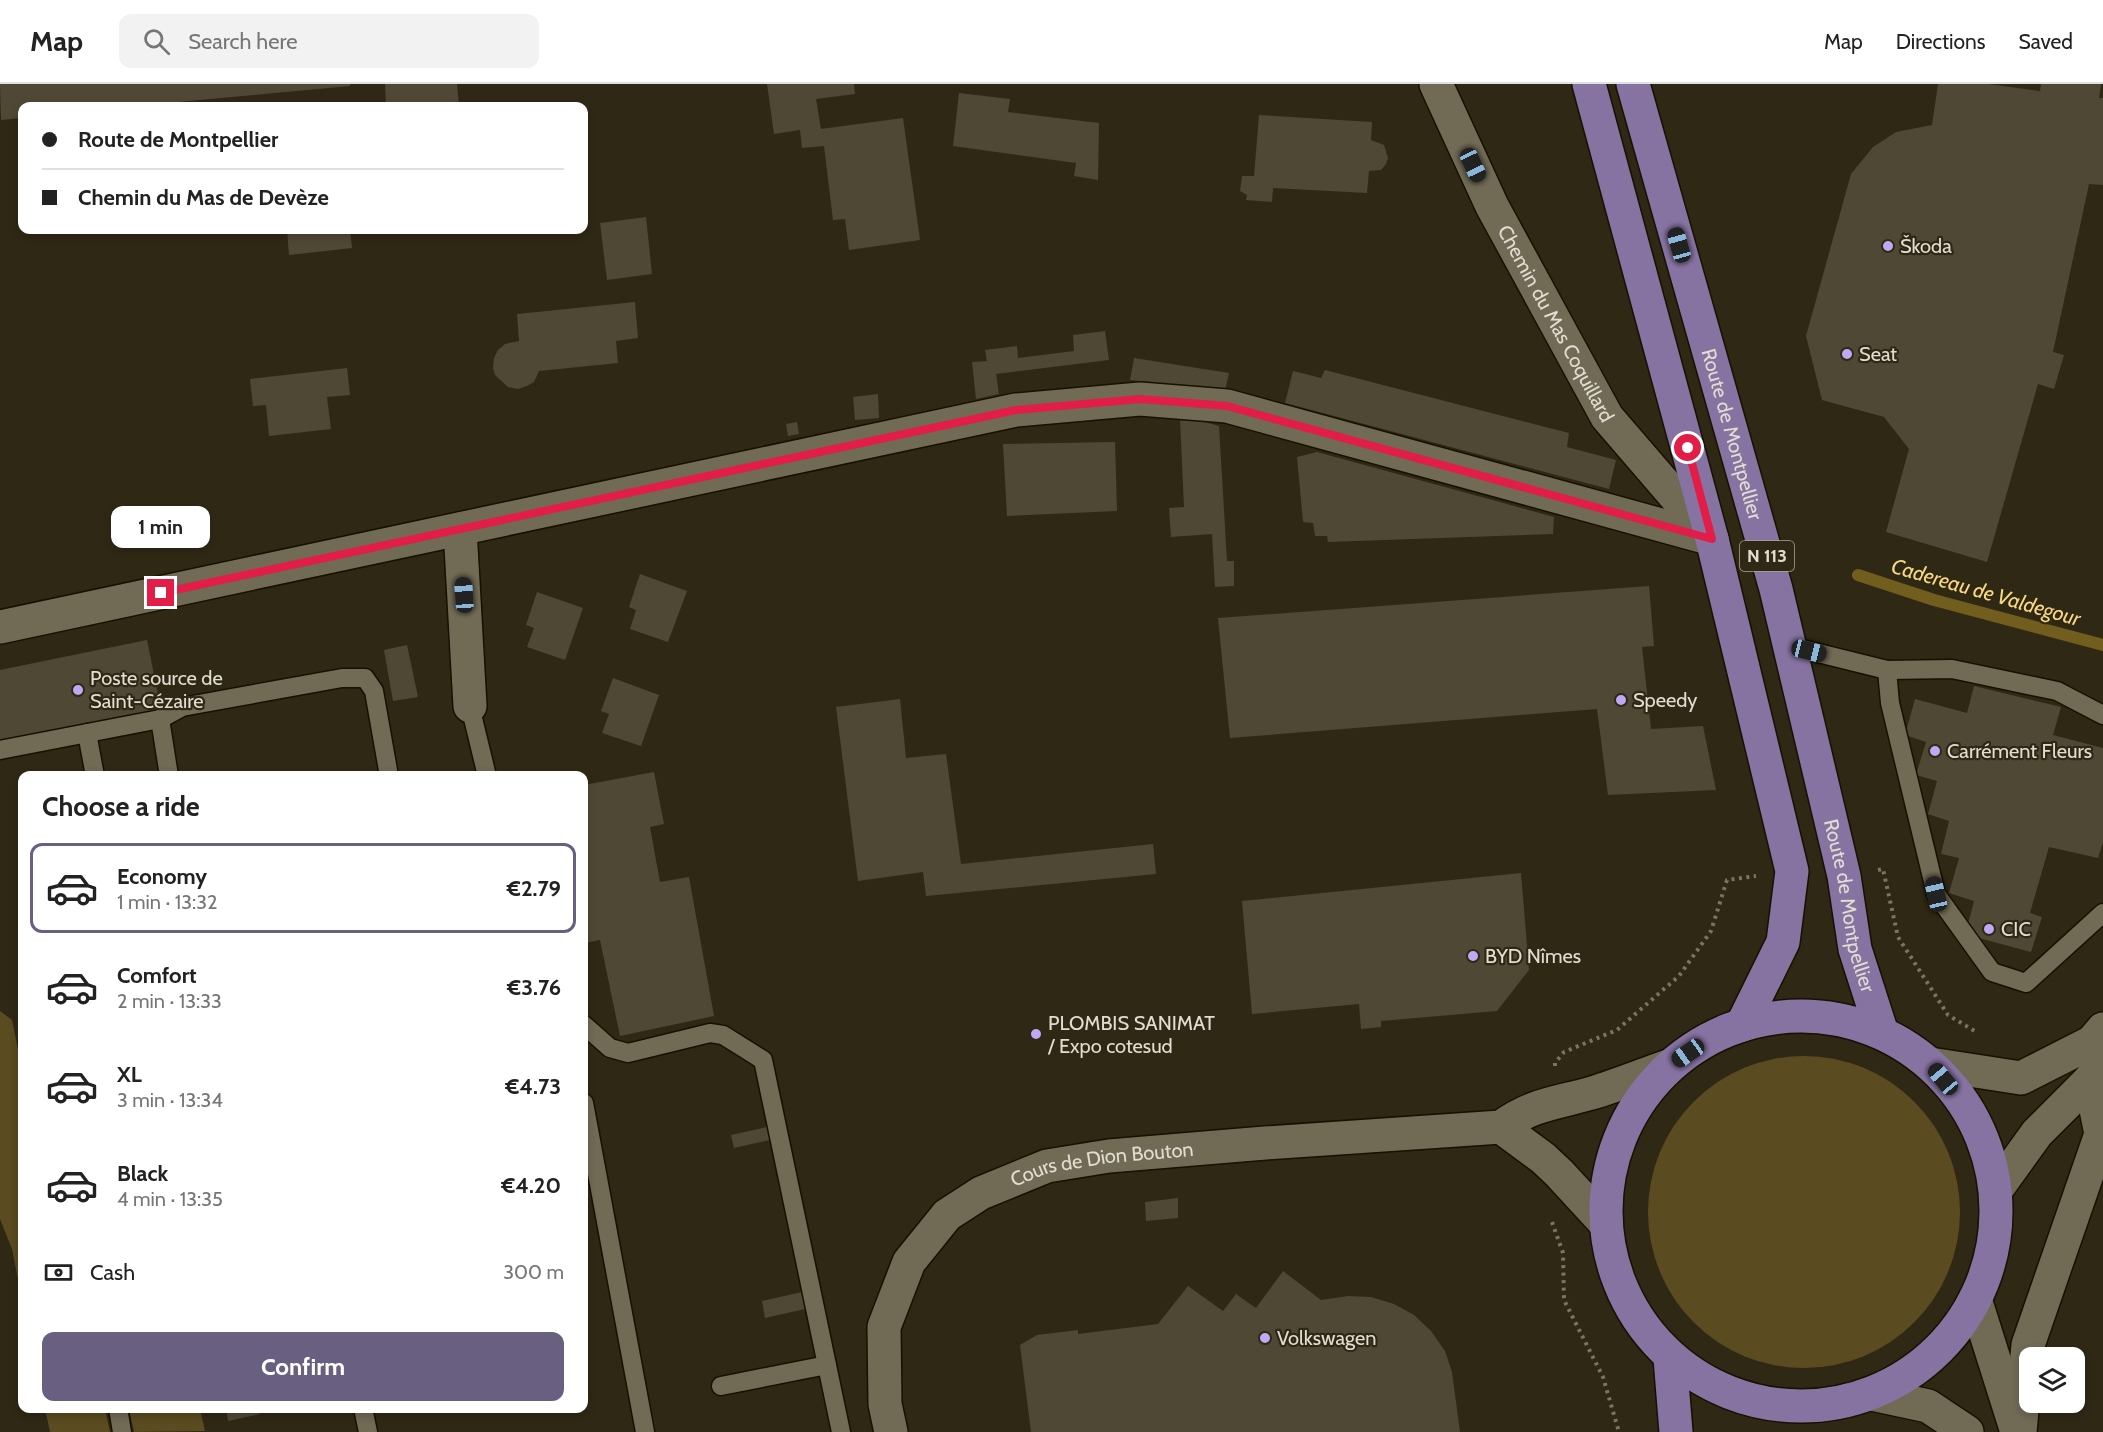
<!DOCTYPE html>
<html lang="en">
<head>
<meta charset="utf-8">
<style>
	body { margin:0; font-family:Cabin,sans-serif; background:#f2f2f2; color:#222; height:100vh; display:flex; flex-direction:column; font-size:22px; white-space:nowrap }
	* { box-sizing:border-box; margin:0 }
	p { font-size:20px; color:#767676 }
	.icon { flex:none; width:33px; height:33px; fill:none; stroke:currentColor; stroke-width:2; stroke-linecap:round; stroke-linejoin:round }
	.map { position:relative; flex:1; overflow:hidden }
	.drawer { position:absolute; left:18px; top:687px; width:570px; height:642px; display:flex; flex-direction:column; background:#fff; border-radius:12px; box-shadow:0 3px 9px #0003 }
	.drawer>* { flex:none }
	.hud { position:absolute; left:18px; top:18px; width:570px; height:132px; border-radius:12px; box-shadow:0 3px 9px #0003; display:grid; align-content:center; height:132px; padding:0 24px; background:#fff }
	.fabs { position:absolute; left:2019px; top:1263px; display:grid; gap:12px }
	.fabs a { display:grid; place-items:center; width:66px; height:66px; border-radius:12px; background:#fff; box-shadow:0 3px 9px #0003; font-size:30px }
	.end { position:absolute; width:27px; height:27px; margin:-14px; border:8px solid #e11d48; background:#fff; box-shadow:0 0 0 3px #fff }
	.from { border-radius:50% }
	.bubble { position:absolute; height:42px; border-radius:12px; background:#fff; box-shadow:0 3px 9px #0003; font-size:20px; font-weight:800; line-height:42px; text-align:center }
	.car { position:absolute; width:18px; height:36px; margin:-18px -9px; border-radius:8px; box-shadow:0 0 4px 2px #0007; background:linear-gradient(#222 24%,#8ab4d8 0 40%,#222 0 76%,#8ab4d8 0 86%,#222 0) }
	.hud b { display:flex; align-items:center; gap:21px; height:57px; font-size:22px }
	.hud b+b { border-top:2px solid #e0e0e0 }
	.hud i { width:15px; height:15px; background:#222 }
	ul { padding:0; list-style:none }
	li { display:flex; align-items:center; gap:18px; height:90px; margin:0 12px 9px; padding:0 12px; border:3px solid transparent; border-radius:12px }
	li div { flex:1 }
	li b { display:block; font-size:22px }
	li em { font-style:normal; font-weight:800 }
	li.selected { border-color:#685f81 }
	li>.icon { width:54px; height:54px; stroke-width:1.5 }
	h2 { padding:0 24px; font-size:27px; line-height:72px }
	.pay { display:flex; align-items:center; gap:15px; height:66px; padding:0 24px; font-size:22px }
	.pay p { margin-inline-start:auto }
	.action { display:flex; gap:12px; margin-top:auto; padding:12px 24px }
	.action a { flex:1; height:69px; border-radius:12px; background:#685f81; color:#fff; font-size:24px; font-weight:800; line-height:69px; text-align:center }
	header { display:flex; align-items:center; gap:36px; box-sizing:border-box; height:84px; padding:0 30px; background:#fff; border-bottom:2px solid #e0e0e0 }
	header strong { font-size:28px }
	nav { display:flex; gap:33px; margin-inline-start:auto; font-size:21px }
	.search { width:420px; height:54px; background:#f2f2f2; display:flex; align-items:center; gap:15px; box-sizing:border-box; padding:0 21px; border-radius:12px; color:#767676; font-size:22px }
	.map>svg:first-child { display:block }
	.green { fill:#5a4b20 }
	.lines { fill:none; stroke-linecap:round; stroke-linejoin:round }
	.stream { stroke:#715d1d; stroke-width:12 }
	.building { fill:#4f4834 }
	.service-casing { stroke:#171101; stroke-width:21 }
	.minor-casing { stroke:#171101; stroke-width:36 }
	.tertiary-casing { stroke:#171101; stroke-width:36 }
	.primary-casing { stroke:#171101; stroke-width:36 }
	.path { stroke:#797464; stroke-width:4; stroke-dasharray:3 4.5; stroke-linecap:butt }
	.service { stroke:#716a55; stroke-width:18 }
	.minor { stroke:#716a55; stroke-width:33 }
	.tertiary { stroke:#716a55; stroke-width:33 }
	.primary { stroke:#8773a2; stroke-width:33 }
	.route { stroke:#e11d48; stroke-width:8 }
	.poi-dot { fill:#bea9f5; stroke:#2f2815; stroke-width:2 }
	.labels { text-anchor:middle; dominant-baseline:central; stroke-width:4.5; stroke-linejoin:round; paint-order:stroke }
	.shield { fill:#2f2815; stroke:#aca799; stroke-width:1.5 }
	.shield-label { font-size:18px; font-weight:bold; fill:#e1ddd1 }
	.poi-label { font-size:20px; fill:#e1ddd1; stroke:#2f2815; text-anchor:start }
	.street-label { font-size:20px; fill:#e1ddd1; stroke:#2f2815 }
	.water-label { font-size:21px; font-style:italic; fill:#f8d980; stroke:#2f2815 }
</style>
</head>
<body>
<header>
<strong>Map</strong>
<div class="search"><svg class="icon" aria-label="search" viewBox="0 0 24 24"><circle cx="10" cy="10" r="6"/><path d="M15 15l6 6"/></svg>Search here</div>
<nav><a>Map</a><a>Directions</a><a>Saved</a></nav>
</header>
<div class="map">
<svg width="2103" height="1348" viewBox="0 0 2103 1348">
	<rect width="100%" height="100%" fill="#2f2815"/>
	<!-- green -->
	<g class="green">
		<path d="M0,927L12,936L22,985V1115L20,1116L22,1129V1216L12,1165L0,1135Z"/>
		<circle cx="1804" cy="1128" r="156"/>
		<path d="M45,1325H105L110,1348H50Z"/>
		<path d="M129,1325H200L205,1347L134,1348Z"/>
	</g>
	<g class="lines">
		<!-- stream -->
		<path class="stream" d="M1858,491L1934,516L2103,561"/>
	</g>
	<!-- building -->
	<g class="building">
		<path d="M0,0H350V2L136,22H22V34L1,36Z"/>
		<path d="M385,0H457L459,22H386Z"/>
		<path d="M767,0H854L855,10L816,15L821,45L903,34L920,156L849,166L845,135L833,136L824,62L802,64L800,46L774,50Z"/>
		<path d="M1938,0H1988L2040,7L2041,0H2101L2099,14H2103V101L2089,100L2053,268L2064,271L2054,305L2038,300L1987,478L1886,448L1909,365L1884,333L1822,316L1806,252L1851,90L1873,63L1896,48L1932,41Z"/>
		<path d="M959,9L1010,15L1008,28L1099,39L1098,96L1074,92L1076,79L953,62Z"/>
		<path d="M1259,31L1372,38L1371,56L1384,61L1388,74L1386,80L1381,86L1369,87L1367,109L1273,104L1272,118L1246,116L1247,111L1240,107L1242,92H1254Z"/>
		<path d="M646,133L652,190L607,196L600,139Z"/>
		<path d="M287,146H350L352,164L289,171Z"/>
		<path d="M635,218L638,254L616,257L618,279L539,287L534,298L527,302L518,305L508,303L495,291L493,284L494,274L498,266L505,260L519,257L517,230Z"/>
		<path d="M1105,247L1109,276L996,290L999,310L976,315L972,278L987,277L985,266L1017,262L1018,274L1074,267L1073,251Z"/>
		<path d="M1134,274L1229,289L1225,307L1130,296Z"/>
		<path d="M347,284L350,311L327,313L331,345L269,352L266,321L253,322L250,295Z"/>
		<path d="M1325,286L1569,349L1567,363L1616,376L1609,405L1285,319L1293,287L1321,294Z"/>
		<path d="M878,310L879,334L855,336L853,313Z"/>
		<path d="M1180,335L1205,338L1219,342L1227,477H1234V502L1215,503L1212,450L1171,453L1169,424L1184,423Z"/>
		<path d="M797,338L799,350L788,352L786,340Z"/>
		<path d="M1115,358L1117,427L1007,432L1003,360Z"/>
		<path d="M1317,368L1554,433L1553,450L1328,458L1327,452H1315L1313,439L1303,438L1297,373Z"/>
		<path d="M640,490L687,507L668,558L630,545L636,526L629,523Z"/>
		<path d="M1649,502L1654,562L1642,563L1651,645L1703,642L1716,706L1608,711L1597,625L1230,654L1218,534Z"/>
		<path d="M537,508L583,524L565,576L527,563L534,544L526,541Z"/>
		<path d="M147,556L161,625L0,658V586Z"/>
		<path d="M407,561L418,613L393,617L384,566Z"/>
		<path d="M613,594L659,611L641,662L602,649L609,630L601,627Z"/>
		<path d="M1974,602L2061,623L2053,651L2103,664V758L2098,774L2049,763L2030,829L2042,833L2031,868L1975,853L1968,840L1974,817L1949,809L1959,774L1941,770L1949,737L1928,730L1937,697L1916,691L1926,658L1905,651L1915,615L1967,629Z"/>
		<path d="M900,615L906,674L946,670L961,780L1153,760L1156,790L926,812L923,788L858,797L836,623Z"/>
		<path d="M654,688L664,740L650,743L660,798L689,793L714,932L620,952L600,856L584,859V701Z"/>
		<path d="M1521,789L1529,886L1497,927L1381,937V943L1361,945L1359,920L1252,930L1242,817Z"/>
		<path d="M767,1043L770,1056L734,1064L731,1051Z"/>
		<path d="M1178,1114V1134L1146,1137L1145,1118Z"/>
		<path d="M1283,1187L1321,1216L1348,1212L1371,1213L1394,1220L1414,1231L1431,1247L1445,1267L1452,1288L1460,1348H1031L1020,1261L1037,1251L1078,1246V1250L1158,1240L1188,1202L1223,1227L1236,1210L1256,1224Z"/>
		<path d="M802,1208L805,1225L765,1234L762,1217Z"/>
		<path d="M226,1324H259L260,1330L228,1337Z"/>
	</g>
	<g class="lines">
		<!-- service casing -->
		<g class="service-casing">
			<g id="service">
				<path d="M1790,562L1887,586L1952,585L2057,607L2103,631"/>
				<path d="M1887,586L1890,619L1936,810L1992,888L2026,899L2103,829"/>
				<path d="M470,622L487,692"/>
				<path d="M160,635L169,692"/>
				<path d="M87,649L95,692"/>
				<path d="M0,666L160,635L182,623L342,594H365L374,607L389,692"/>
				<path d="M584,941L610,964L628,969L710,949L723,951L763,976L841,1348"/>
				<path d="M584,1019L645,1348"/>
				<path d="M721,1302L827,1281"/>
				<path d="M118,1324L122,1348"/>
				<path d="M363,1324L368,1348"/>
			</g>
		</g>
		<!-- minor casing -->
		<g class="minor-casing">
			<g id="minor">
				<path id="s1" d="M1436,0L1492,122L1607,333L1712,455"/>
				<path d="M460,445L470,622"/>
				<path d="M0,543L1016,326L1140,315L1227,322L1712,455"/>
				<path d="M1501,1043L1543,1074L1559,1089L1605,1139"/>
				<path id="s2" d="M891,1348L885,1320L884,1243L909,1178L947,1131L981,1109L1047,1082L1109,1072L1265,1059L1501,1043C1532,1020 1557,1019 1592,1009C1618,1001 1645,990 1671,981"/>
				<path d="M2020,1348L2028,1261L2101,1050L2090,996"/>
			</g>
		</g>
		<!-- tertiary casing -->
		<g class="tertiary-casing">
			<g id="tertiary">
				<path d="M1930,980L2021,994L2092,958L2103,945"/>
				<path d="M1996,1106L2037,1049L2090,996L2103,979"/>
				<path d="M1975,1215L2017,1348"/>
				<path d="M1872,1310L1928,1322L1967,1348"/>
			</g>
		</g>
		<!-- primary casing -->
		<g class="primary-casing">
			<g id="primary">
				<path d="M1589,0L1712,455L1792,787L1783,858L1742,941"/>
				<path id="s3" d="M1633,0L1776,505L1844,792L1855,865L1882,949"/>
				<circle cx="1801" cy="1127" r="195"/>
				<path d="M1670,1274L1676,1348"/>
			</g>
		</g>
		<!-- path -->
		<g class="path">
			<path d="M1878,786L1883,785L1898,853L1948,931L1978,949"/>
			<path d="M1555,982V979L1564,968L1617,946L1679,892L1711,847L1727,796L1756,792"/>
			<path d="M1552,1138L1563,1169L1564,1216L1603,1293L1619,1348"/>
		</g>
		<!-- service -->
		<use href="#service" class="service"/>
		<!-- minor -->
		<use href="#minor" class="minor"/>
		<!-- tertiary -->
		<use href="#tertiary" class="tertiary"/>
		<!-- primary -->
		<use href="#primary" class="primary"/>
	</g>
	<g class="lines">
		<!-- route -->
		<path class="route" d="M161,509L1016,326L1140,315L1227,322L1712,455L1688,364"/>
	</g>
	<!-- markers -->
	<g class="poi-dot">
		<circle cx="1888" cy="162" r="6"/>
		<circle cx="1847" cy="270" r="6"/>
		<circle cx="78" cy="606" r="6"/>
		<circle cx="1621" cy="616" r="6"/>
		<circle cx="1935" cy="667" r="6"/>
		<circle cx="1989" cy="845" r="6"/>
		<circle cx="1473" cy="872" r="6"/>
		<circle cx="1036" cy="950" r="6"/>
		<circle cx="1265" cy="1254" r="6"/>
	</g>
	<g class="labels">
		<!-- shield labels -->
		<rect class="shield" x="1740" y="457" width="54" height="30" rx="4.5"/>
		<g class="shield-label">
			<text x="1767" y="472">N 113</text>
		</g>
		<!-- poi labels -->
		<g class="poi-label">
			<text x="1900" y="162">Škoda</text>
			<text x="1859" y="270">Seat</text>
			<text x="90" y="594">Poste source de<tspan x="90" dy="23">Saint-Cézaire</tspan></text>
			<text x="1633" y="616">Speedy</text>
			<text x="1947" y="667">Carrément Fleurs</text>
			<text x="2001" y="845">CIC</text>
			<text x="1485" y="872">BYD Nîmes</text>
			<text x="1048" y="939">PLOMBIS SANIMAT<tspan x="1048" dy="23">/ Expo cotesud</tspan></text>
			<text x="1277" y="1254">Volkswagen</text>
		</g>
		<!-- street labels -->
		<g class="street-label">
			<text stroke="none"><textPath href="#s1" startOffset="268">Chemin du Mas Coquillard</textPath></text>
			<text stroke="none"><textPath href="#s3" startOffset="364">Route de Montpellier</textPath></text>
			<text stroke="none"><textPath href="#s3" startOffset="850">Route de Montpellier</textPath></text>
			<text stroke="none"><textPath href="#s2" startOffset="402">Cours de Dion Bouton</textPath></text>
		</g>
		<!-- water labels -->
		<g class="water-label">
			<text transform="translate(1986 508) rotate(16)">Cadereau de Valdegour</text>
		</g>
	</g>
</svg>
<div class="fabs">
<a><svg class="icon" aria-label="layers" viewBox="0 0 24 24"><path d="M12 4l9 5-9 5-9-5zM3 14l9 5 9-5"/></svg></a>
</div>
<i class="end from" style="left:1688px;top:364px"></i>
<i class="end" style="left:161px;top:509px"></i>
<div class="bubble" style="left:111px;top:422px;width:99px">1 min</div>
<i class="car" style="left:1473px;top:81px;rotate:155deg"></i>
<i class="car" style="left:1679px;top:161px;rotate:344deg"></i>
<i class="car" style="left:464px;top:511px;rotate:356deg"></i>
<i class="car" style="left:1809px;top:567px;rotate:104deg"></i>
<i class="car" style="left:1936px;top:810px;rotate:347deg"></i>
<i class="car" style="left:1688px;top:969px;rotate:235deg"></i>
<i class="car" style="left:1943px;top:995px;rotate:320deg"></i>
<div class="hud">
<b><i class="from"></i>Route de Montpellier</b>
<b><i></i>Chemin du Mas de Devèze</b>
</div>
<section class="drawer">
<h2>Choose a ride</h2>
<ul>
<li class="selected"><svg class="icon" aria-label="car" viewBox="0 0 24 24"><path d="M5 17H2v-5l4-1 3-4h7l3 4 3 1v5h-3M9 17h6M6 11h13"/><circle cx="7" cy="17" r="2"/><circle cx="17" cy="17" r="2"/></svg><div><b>Economy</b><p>1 min · 13:32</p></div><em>€2.79</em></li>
<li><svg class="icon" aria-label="car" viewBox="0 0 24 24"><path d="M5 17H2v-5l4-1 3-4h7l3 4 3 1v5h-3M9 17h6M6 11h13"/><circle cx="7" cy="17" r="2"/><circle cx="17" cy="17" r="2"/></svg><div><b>Comfort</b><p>2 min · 13:33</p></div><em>€3.76</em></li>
<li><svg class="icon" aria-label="car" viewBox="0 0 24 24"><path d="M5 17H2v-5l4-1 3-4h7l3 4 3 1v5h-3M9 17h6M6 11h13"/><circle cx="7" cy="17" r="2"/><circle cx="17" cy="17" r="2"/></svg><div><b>XL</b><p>3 min · 13:34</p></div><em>€4.73</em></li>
<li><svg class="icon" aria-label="car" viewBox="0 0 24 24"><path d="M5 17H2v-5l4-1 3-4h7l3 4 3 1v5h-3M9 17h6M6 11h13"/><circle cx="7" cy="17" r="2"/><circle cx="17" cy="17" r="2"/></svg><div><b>Black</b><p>4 min · 13:35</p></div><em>€4.20</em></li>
</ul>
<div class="pay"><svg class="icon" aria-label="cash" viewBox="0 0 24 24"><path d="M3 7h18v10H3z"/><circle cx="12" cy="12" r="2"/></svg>Cash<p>300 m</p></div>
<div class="action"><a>Confirm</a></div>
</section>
</div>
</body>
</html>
